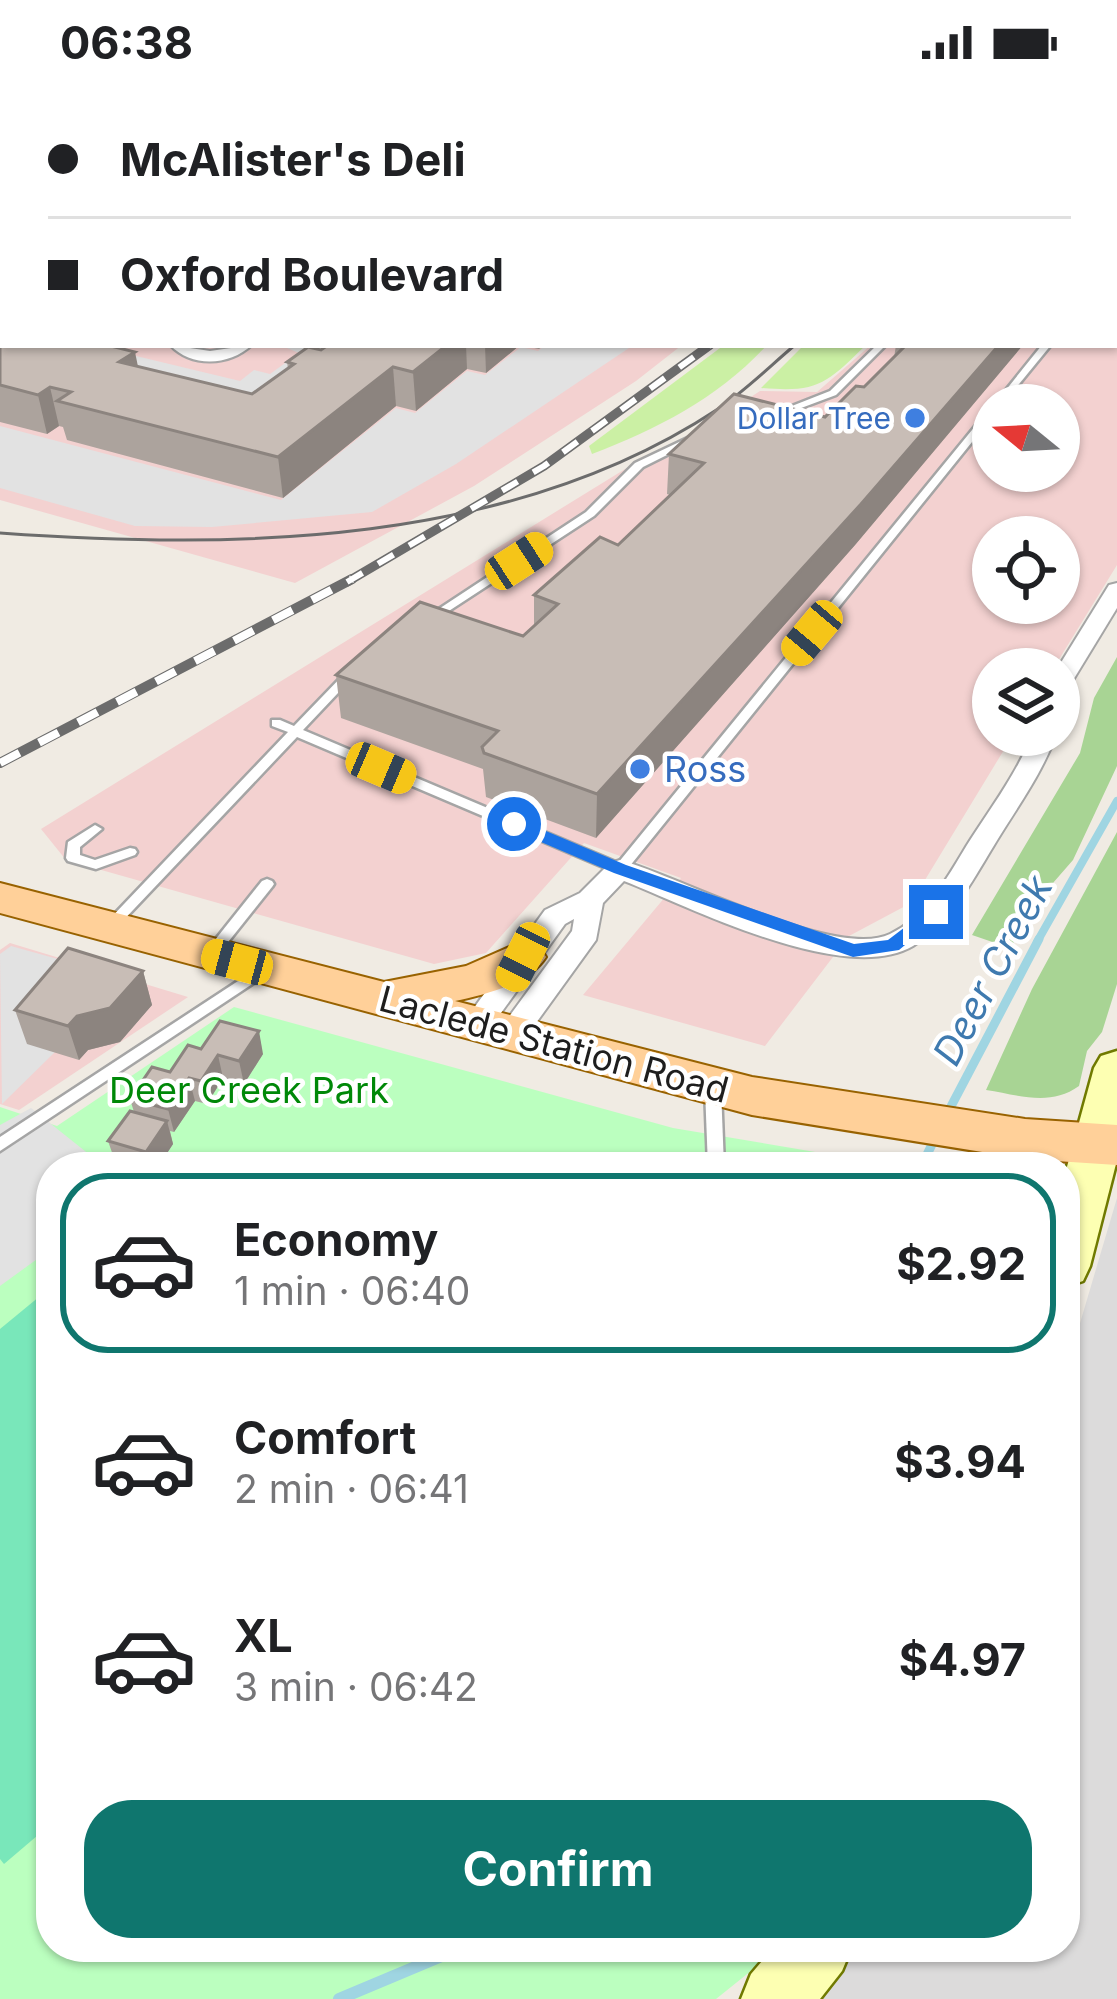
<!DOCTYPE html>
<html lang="en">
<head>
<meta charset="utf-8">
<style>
	body { margin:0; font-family:Inter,sans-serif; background:#f2f2f2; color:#202124; height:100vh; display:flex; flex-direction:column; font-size:45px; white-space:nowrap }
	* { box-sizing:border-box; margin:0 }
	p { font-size:39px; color:#757577 }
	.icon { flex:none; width:66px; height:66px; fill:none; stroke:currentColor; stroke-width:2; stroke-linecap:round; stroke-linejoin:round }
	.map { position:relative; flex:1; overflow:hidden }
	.sheet { position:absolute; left:36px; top:1068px; width:1044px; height:810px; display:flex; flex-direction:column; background:#fff; border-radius:48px; box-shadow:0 3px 9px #0004 }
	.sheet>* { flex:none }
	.hud { position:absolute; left:0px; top:0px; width:1119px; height:264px; box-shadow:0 3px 9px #0004; display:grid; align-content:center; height:264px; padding:0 48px; background:#fff }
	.needle { width:78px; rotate:288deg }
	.tools { position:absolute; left:972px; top:300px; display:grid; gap:24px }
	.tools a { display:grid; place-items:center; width:108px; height:108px; border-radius:50%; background:#fff; box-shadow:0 3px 9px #0004; font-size:60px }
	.end { position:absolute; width:54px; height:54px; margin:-27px; border:15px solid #1a73e8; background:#fff; box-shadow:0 0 0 6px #fff }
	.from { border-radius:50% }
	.car { position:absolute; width:36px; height:72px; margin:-36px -18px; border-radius:15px; box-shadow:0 0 9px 3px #0007; background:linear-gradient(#f5c518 24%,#345 0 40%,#f5c518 0 76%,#345 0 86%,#f5c518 0) }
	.hud b { display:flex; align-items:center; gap:42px; height:114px; font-size:45px }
	.hud b+b { border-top:3px solid #e0e0e0 }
	.hud i { width:30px; height:30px; background:#202124 }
	ul { padding:21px 0 0; list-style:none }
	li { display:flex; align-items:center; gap:36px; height:180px; margin:0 24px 18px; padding:0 24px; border:6px solid transparent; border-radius:48px }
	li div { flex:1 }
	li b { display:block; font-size:45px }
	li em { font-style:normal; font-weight:700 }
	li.selected { border-color:#0f766e }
	li>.icon { width:108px; height:108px; stroke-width:1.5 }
	.cta { display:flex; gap:24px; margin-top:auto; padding:24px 48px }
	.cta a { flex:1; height:138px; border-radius:48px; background:#0f766e; color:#fff; font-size:48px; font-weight:700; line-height:138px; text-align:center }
	.status { display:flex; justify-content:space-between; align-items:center; height:84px; padding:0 60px; background:#fff; direction:ltr }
	.status svg { height:33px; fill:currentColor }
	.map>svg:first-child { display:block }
	.residential { fill:#dcdbdb }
	.commercial { fill:#f3d1d0; fill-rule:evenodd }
	.grass { fill:#cbf0a4 }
	.forest { fill:#a8d494 }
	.park { fill:#bbffbf }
	.pitch { fill:#79e7ba }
	.parking { fill:#e2e2e2 }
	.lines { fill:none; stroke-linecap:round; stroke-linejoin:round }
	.stream-far2 { stroke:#9fd5e2; stroke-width:8 }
	.stream-far1 { stroke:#9fd5e2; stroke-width:9 }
	.stream { stroke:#9fd5e2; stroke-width:12 }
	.lane-casing { stroke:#a5a5a5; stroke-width:5 }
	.street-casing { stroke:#a5a5a5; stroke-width:4 }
	.secondary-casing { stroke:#707a00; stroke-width:5 }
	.primary-casing { stroke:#986200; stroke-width:4 }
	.lane { fill:#fff; fill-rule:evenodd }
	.street { fill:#fff; fill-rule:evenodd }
	.secondary { fill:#fdffb2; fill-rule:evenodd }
	.primary { fill:#ffd099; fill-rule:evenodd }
	.tram { stroke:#6c6c6c; stroke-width:3 }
	.rail-far1-casing { stroke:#6c6c6c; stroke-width:9 }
	.rail-casing { stroke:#6c6c6c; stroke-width:10 }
	.rail-far1 { stroke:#fff; stroke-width:6; stroke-dasharray:18; stroke-linecap:butt }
	.rail { stroke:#fff; stroke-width:8; stroke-dasharray:22; stroke-linecap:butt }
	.wall { fill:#aca39d }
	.shaded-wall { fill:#8c847f }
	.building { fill:#c8bdb6; stroke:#8c847f; stroke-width:3 }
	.route { fill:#1a73e8 }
	.shop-dot { fill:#3f7fe0; stroke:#fff; stroke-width:4.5 }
	.labels { text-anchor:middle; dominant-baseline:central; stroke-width:9; stroke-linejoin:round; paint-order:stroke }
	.far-shop-label { font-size:30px; fill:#366cbe; stroke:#fff; text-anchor:end }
	.shop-label { font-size:36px; fill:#366cbe; stroke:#fff; text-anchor:start }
	.street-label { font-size:36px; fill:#1e1e1e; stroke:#fff }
	.park-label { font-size:36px; fill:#008808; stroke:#fff }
	.water-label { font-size:39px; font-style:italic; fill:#3f7aaf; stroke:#fff }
</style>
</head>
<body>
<div class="status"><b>06:38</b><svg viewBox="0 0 49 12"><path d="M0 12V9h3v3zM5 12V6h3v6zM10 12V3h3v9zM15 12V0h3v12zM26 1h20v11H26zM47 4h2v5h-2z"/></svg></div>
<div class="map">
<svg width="1117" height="1915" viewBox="0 0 1117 1915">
	<rect width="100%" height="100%" fill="#f0ebe3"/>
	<!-- residential -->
	<path class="residential" d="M1117,1114V1915H818L858,1863H1065V1290Z"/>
	<!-- commercial -->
	<g class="commercial">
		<path d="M0,0H735L755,3H3V261H682L636,297L474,402L295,499L0,416Z"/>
		<path d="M1117,101V481L1053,585H993V651H1013L911,819L849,852L765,962L583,911L681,794L584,759L486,869L434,880L66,776L41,745L630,382L700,346L760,307L817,308L871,261H1116ZM993,321H1059V387H993ZM993,453H1059V519H993Z"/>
		<path d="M10,859L188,913L19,1026L0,1020V866Z"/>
	</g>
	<!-- grass -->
	<g class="grass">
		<path d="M724,261H767C718,314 659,344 592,370L589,362Z"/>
		<path d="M804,261H866C826,300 818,309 761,304Z"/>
	</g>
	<!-- forest -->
	<g class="forest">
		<path d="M1117,573V682L1073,776L1046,807L1010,864L972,851L1080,669L1094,614Z"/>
		<path d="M1117,748V900L1102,948L1087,967L1079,1002C1050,1023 1019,1011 986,1006L1032,905Z"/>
	</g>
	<!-- park -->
	<path class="park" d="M234,923L673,1044L904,1083H51V1863H781L716,1915H0V1023L57,1042Z"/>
	<!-- pitch -->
	<path class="pitch" d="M51,1203V1740L4,1780L0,1775V1245Z"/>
	<!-- parking -->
	<g class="parking">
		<path d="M64,261L107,265L240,297L254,286L270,290L299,269L287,264L292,261H350L265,324L0,263Z"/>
		<path d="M545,261L629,264L456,380L372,428L212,443L135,442L0,404V342L281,416L396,324L415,329L467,287L485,291L521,263L538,267Z"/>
		<path d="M11,862L90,884L28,959L55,968L2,1020L0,870Z"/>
		<path d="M31,1024L105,1083H51V1165L0,1202V1041Z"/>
	</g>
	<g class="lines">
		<!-- stream-far2 -->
		<path class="stream-far2" d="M1037,858L1117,717"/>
		<!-- stream-far1 -->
		<g class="stream-far1">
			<path d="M947,1030L1039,855"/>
			<path d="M921,1083L937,1050"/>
		</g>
		<!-- stream -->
		<path class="stream" d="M339,1915L463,1863"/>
		<!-- lane casing -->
		<g class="lane-casing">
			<g id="lane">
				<path d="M560,0H568L565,3H557Z"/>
				<path d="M1013,0L1039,1L1042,3H1016Z"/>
				<rect x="1116" y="9" width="1" height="4"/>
				<rect x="1116" y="29" width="1" height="4"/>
				<path d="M877,261H886L836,311L777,333L769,331L830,307Z"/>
				<path d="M1042,261H1051L1002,321L993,322Z"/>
				<path d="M993,323V332L625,788H615L297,653L116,844H106L104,841L288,648L272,642V636H280L294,642L347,587H355V591L303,646L618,779L990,324Z"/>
				<path d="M694,351L697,352V356L643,383L594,432L432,538L428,539L422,536L586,428L635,379Z"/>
				<path d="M95,741L102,745L80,763V771L95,776L130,764L135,765L137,768L135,771L96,785L68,777L66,774L68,758Z"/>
				<path d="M267,795L272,797L274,800L272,803L217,872H207L205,869L207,866L262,797Z"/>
				<path d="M261,882L268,887L266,891L0,1067V1053Z"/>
				<path d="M713,999L718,1001L721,1005L724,1083H708L705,1005L708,1001Z"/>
			</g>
		</g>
		<!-- street casing -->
		<g class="street-casing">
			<g id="street">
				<path d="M828,0H842L827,3Z"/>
				<path d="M3,194V204L0,205V195Z"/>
				<path d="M3,225V235L0,236V226Z"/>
				<path d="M170,261L210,267L252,261C229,282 192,284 170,261Z"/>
				<path d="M1117,499V524L1067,606L1059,608L1057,585L1109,501Z"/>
				<path d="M1032,651H1056C1041,692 1015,726 993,763C971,799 950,840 913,862C845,902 692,824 624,797L603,819L596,856L523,957H501L497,949L572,847L574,835L565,840L488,947H468L463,939L545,826L580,809L610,779L620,776C679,792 836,876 890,850C926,833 947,794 967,761C990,725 1016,691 1032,651Z"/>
			</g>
		</g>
		<!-- secondary casing -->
		<g class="secondary-casing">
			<g id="secondary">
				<path d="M917,0H938L940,3H919Z"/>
				<rect x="1116" y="35" width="1" height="12"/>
				<path d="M1117,967V1076L1090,1182L1083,1197L1065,1203V1090L1094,984L1101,972Z"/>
				<path d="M774,1863H852L842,1887L820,1915H741L751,1890Z"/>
			</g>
		</g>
		<!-- primary casing -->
		<g class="primary-casing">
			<path id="primary" d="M0,799L384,898L466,882L523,857L539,862L546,873C529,900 484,911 455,917L752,993L1025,1035L1117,1041V1081L1025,1075L752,1031L0,829Z"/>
		</g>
		<!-- lane -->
		<use href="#lane" class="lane"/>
		<!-- street -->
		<use href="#street" class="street"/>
		<!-- secondary -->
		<use href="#secondary" class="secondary"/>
		<!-- primary -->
		<use href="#primary" class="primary"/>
		<!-- tram -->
		<path class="tram" d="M0,449C238,466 511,462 718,325C745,307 770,282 795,261"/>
		<!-- rail-far1 casing -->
		<g class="rail-far1-casing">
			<path id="rail-far1" d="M347,498L544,382L710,261"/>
		</g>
		<!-- rail casing -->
		<g class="rail-casing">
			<path id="rail" d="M0,679L352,495"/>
		</g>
		<!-- rail-far1 -->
		<use href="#rail-far1" class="rail-far1"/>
		<!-- rail -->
		<use href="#rail" class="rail"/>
	</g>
	<!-- wall -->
	<g class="wall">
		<path d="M951,0H1016L1015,3H952Z"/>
		<path d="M0,235L138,283L252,310L288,285L287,278L321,266L328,261H544L539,265L520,261L486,289L467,285L416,327L396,322L283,414L67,356L63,343L59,342L47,350L0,338Z"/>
		<path d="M896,261H1023L855,461L596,754L486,713L483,685L341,634L336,591L523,552L534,542V511L618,461L670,411L667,410L669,370L825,333L864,303L894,274Z"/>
		<path d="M143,887L152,921L120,958L88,966L79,976L27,960L15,926Z"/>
		<path d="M201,965L263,970L244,1000L223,994L207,1020L195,1017L174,1048L170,1047L173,1060L158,1083H126L116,1080L108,1057L134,1028L130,1015Z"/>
	</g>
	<!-- shaded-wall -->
	<g class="shaded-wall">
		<path d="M41,0H68L69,3H36Z"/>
		<path d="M3,22V60L0,62V24Z"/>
		<path d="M447,261H466L467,285L416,327L413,288Z"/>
		<path d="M485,261H520L486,289Z"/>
		<path d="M999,261H1023L855,461L596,754L597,710Z"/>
		<path d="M135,268L143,307L119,278Z"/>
		<path d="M393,283L396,322L283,414L278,373Z"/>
		<path d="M50,303L59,342L47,350L38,311Z"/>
		<path d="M143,887L152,921L120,958L88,966L79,976L68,942L77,932Z"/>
		<path d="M259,947L263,970L244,1000L239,977Z"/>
		<path d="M218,971L223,994L207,1020L201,997Z"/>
		<path d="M189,994L195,1017L174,1048L168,1025Z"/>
		<path d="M167,1037L173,1060L158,1083H150L146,1068Z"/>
	</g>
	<!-- building -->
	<g class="building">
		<path d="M0,0H41L36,3H3V22L0,24Z"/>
		<path d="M641,0H815L812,3H638Z"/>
		<path d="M1046,0H1110L1111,3H1047Z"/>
		<path d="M0,235L3,236V261H107L135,268L119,278L252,310L294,280L287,278L308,263L321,266L328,261H447L413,288L393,283L278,373L57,317L71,308L50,303L38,311L0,301Z"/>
		<path d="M896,261H999L861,420L597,710L484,669L482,663L498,647L336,591L420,518L523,552L558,520L534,511L600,453L618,461L704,379L669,370L734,310L825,333L856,302L864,303L904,263Z"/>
		<path d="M68,864L143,887L110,924L77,932L68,942L15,926Z"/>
		<path d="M220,937L259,947L239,977L218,971L201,997L189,994L168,1025L130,1015L152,983L170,988L188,961L201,965Z"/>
		<path d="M130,1027L167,1037L146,1068L108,1057Z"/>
	</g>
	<!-- route -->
	<path class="route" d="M508,736H520L626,781L854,860L888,856L930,824L945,828L899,866L853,873L614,789L508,744Z"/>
	<!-- markers -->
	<g class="shop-dot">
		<circle cx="915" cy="334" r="12"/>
		<circle cx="640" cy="685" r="12"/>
	</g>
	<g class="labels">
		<!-- far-shop labels -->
		<g class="far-shop-label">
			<text x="891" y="334">Dollar Tree</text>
		</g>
		<!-- shop labels -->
		<g class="shop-label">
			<text x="664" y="685">Ross</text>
		</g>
		<!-- street labels -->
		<g class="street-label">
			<text transform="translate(554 960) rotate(15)">Laclede Station Road</text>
		</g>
		<!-- park labels -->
		<g class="park-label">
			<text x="249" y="1006">Deer Creek Park</text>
		</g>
		<!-- water labels -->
		<g class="water-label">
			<text transform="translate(992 886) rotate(-62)">Deer Creek</text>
		</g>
	</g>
</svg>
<div class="tools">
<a><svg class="needle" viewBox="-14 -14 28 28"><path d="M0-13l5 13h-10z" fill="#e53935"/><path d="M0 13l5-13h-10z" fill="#757577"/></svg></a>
<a><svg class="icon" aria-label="locate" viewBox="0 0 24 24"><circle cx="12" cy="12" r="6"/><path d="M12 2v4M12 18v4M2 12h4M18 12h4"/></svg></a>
<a><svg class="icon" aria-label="layers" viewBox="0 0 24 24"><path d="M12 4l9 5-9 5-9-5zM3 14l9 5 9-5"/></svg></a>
</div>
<i class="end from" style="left:514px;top:740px"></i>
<i class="end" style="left:936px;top:828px"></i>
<i class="car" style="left:519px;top:477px;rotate:57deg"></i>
<i class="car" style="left:812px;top:549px;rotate:220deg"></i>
<i class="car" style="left:381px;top:684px;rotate:113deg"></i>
<i class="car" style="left:523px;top:873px;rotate:207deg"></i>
<i class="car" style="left:237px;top:878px;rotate:285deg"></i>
<div class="hud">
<b><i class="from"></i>McAlister's Deli</b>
<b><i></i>Oxford Boulevard</b>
</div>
<section class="sheet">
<ul>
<li class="selected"><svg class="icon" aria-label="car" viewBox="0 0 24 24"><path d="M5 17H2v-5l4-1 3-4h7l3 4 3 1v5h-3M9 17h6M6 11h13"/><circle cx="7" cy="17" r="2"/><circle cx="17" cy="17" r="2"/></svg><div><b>Economy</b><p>1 min · 06:40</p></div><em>$2.92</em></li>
<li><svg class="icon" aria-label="car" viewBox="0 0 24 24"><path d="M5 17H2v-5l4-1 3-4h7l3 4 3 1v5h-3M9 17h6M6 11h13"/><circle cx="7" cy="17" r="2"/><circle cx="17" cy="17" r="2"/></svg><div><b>Comfort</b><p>2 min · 06:41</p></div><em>$3.94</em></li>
<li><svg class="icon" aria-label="car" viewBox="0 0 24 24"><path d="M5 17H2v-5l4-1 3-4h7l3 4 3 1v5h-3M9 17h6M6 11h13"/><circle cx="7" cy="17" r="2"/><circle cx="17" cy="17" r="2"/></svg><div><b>XL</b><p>3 min · 06:42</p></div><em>$4.97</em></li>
</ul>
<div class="cta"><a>Confirm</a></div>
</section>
</div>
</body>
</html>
